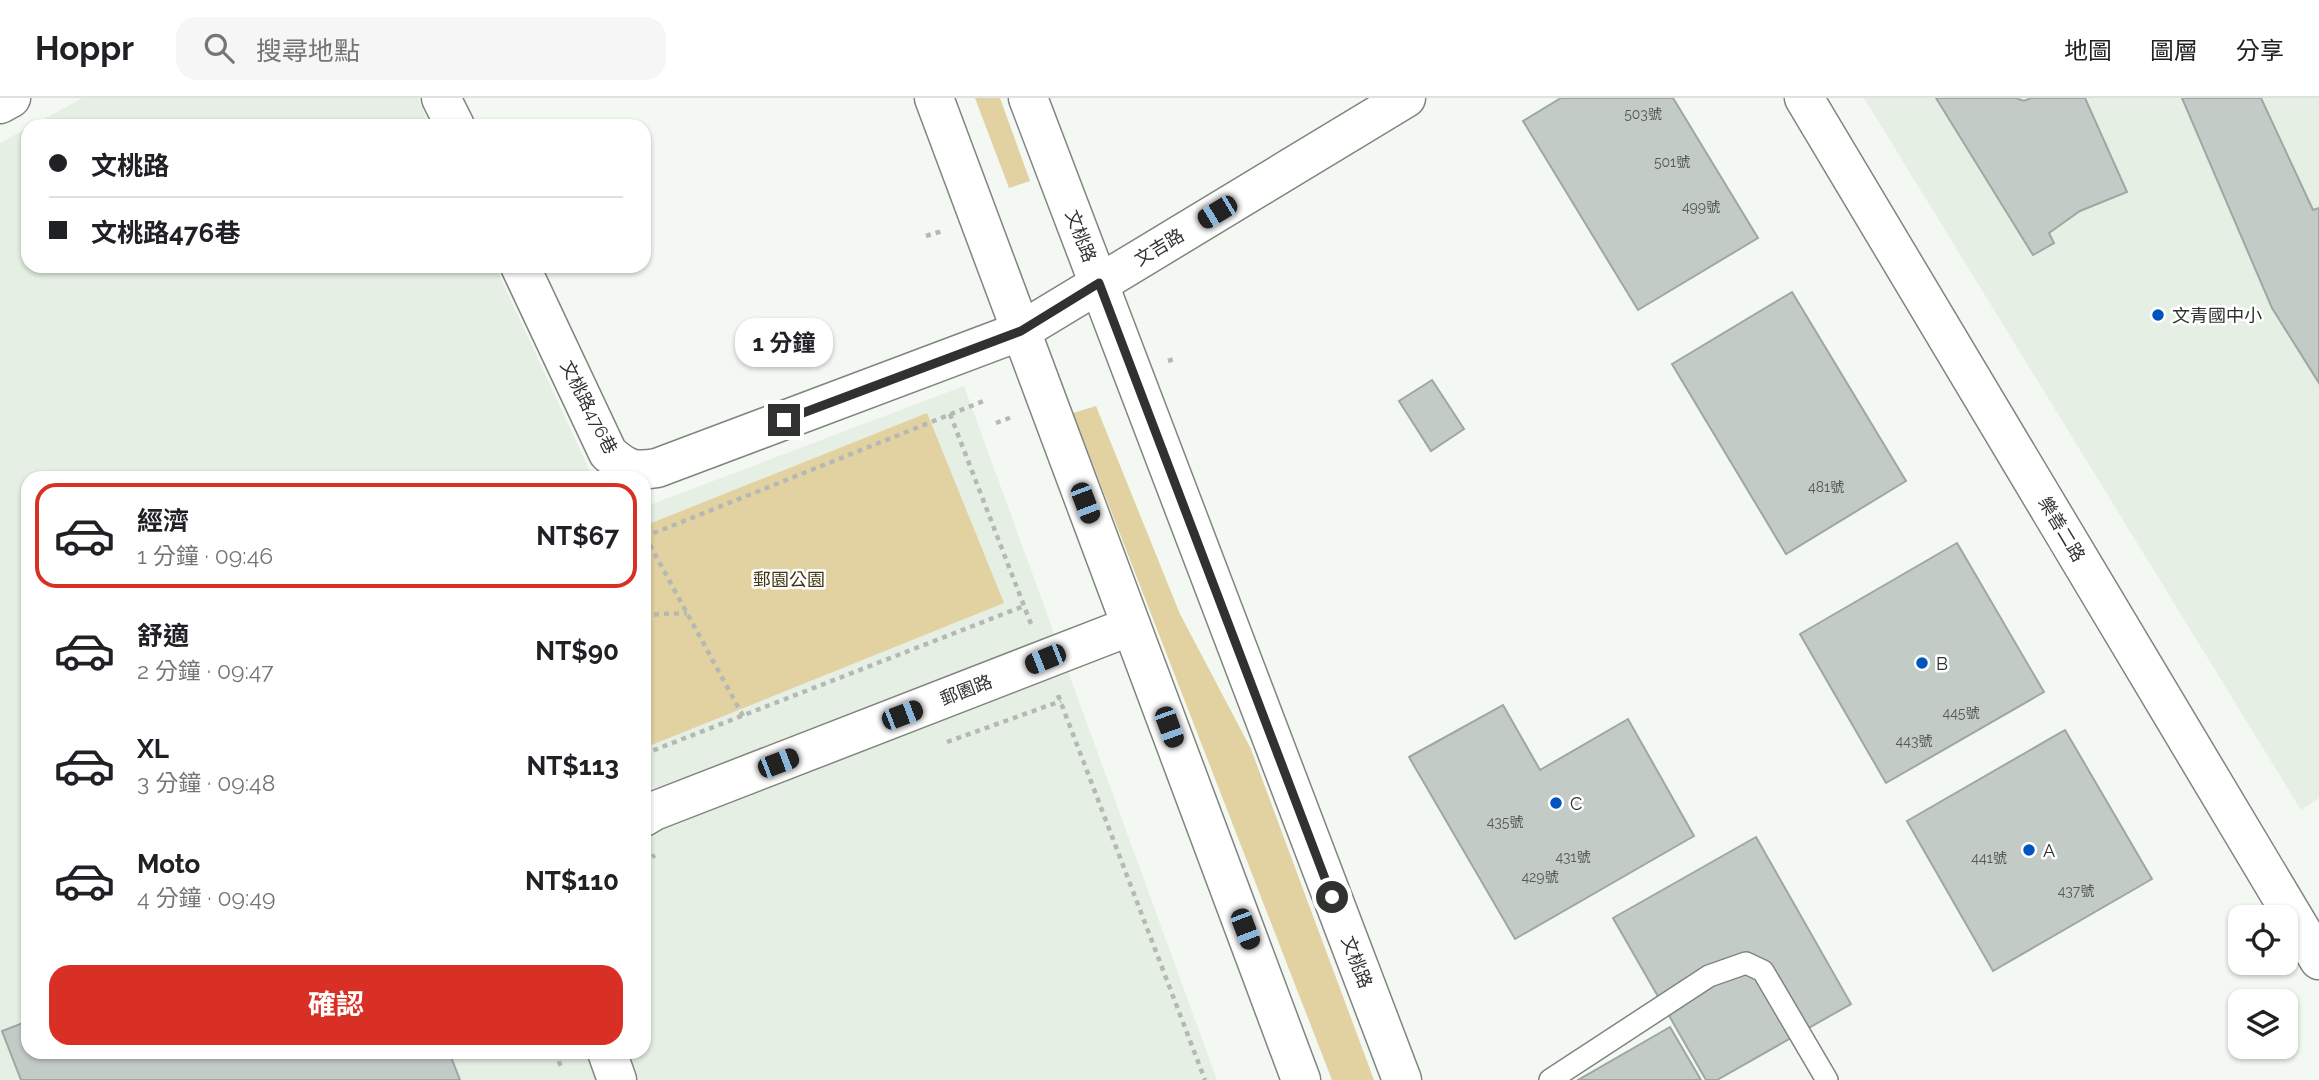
<!DOCTYPE html>
<html lang="zh-TW">
<head>
<meta charset="utf-8">
<style>
	body { margin:0; font-family:Raleway,"Noto Sans TC",sans-serif; background:#f6f6f6; color:#202124; height:100vh; display:flex; flex-direction:column; font-size:26px; white-space:nowrap }
	* { box-sizing:border-box; margin:0 }
	p { font-size:23px; color:#757577 }
	.icon { flex:none; width:38px; height:38px; fill:none; stroke:currentColor; stroke-width:2; stroke-linecap:round; stroke-linejoin:round }
	.map { position:relative; flex:1; overflow:hidden }
	.sheet { position:absolute; left:21px; top:373px; width:630px; height:588px; display:flex; flex-direction:column; background:#fff; border-radius:21px; box-shadow:0 2px 5px #0004 }
	.sheet>* { flex:none }
	.top-card { position:absolute; left:21px; top:21px; width:630px; height:154px; border-radius:21px; box-shadow:0 2px 5px #0004; display:grid; align-content:center; height:154px; padding:0 28px; background:#fff }
	.tools { position:absolute; left:2228px; top:807px; display:grid; gap:14px }
	.tools a { display:grid; place-items:center; width:70px; height:70px; border-radius:14px; background:#fff; box-shadow:0 2px 5px #0004; font-size:35px }
	.end { position:absolute; width:32px; height:32px; margin:-16px; border:9px solid #303230; background:#fff; box-shadow:0 0 0 4px #fff }
	.from { border-radius:50% }
	.bubble { position:absolute; height:49px; border-radius:21px; background:#fff; box-shadow:0 2px 5px #0004; font-size:23px; font-weight:700; line-height:49px; text-align:center }
	.car { position:absolute; width:21px; height:42px; margin:-21px -10px; border-radius:9px; box-shadow:0 0 5px 2px #0007; background:linear-gradient(#222 24%,#8ab4d8 0 40%,#222 0 76%,#8ab4d8 0 86%,#222 0) }
	.top-card b { display:flex; align-items:center; gap:24px; height:66px; font-size:26px }
	.top-card b+b { border-top:2px solid #e0e0e0 }
	.top-card i { width:18px; height:18px; background:#202124 }
	ul { padding:12px 0 0; list-style:none }
	li { display:flex; align-items:center; gap:21px; height:105px; margin:0 14px 10px; padding:0 14px; border:4px solid transparent; border-radius:21px }
	li div { flex:1 }
	li b { display:block; font-size:26px }
	li em { font-style:normal; font-weight:700 }
	li.selected { border-color:#d93025 }
	li>.icon { width:63px; height:63px; stroke-width:1.5 }
	.primary-button { display:flex; gap:14px; margin-top:auto; padding:14px 28px }
	.primary-button a { flex:1; height:80px; border-radius:21px; background:#d93025; color:#fff; font-size:28px; font-weight:700; line-height:80px; text-align:center }
	header { display:flex; align-items:center; gap:42px; box-sizing:border-box; height:98px; padding:0 35px; background:#fff; border-bottom:2px solid #e0e0e0 }
	header strong { font-size:33px }
	nav { display:flex; gap:38px; margin-inline-start:auto; font-size:24px }
	.search { width:490px; height:63px; background:#f6f6f6; display:flex; align-items:center; gap:18px; box-sizing:border-box; padding:0 24px; border-radius:21px; color:#757577; font-size:26px }
	.map>svg:first-child { display:block }
	.built { fill:#e5efe3 }
	.green { fill:#e2d2a1 }
	.building { fill:#c3cbc7; stroke:#9fa7a3; stroke-width:2 }
	.lines { fill:none; stroke-linecap:round; stroke-linejoin:round }
	.lane-casing { stroke:#80857f; stroke-width:24 }
	.street-casing { stroke:#80857f; stroke-width:41 }
	.secondary-casing { stroke:#80857f; stroke-width:41 }
	.path { stroke:#b5b9b4; stroke-width:4.5; stroke-dasharray:5 5; stroke-linecap:butt }
	.lane { stroke:#fff; stroke-width:21 }
	.street { stroke:#fff; stroke-width:38 }
	.secondary { stroke:#fff; stroke-width:38 }
	.route { stroke:#303230; stroke-width:9 }
	.poi-dot { fill:#0055bf; stroke:#fff; stroke-width:2.5 }
	.labels { text-anchor:middle; dominant-baseline:central; stroke-width:5; stroke-linejoin:round; paint-order:stroke }
	.number-label { font-size:14px; fill:#555856 }
	.street-label { font-size:18px; fill:#303230; stroke:#fff }
	.poi-label { font-size:18px; fill:#303230; stroke:#fff; text-anchor:start }
	.park-label { font-size:18px; fill:#413611; stroke:#fff }
</style>
</head>
<body>
<header>
<strong>Hoppr</strong>
<div class="search"><svg class="icon" aria-label="search" viewBox="0 0 24 24"><circle cx="10" cy="10" r="6"/><path d="M15 15l6 6"/></svg>搜尋地點</div>
<nav><a>地圖</a><a>圖層</a><a>分享</a></nav>
</header>
<div class="map">
<svg width="2319" height="982" viewBox="0 0 2319 982">
	<rect width="100%" height="100%" fill="#f3f8f2"/>
	<!-- built -->
	<g class="built">
		<path d="M83,0H418L430,28H31Z"/>
		<path d="M1864,0H2319V700L2301,712Z"/>
		<path d="M28,30V168H495L593,380H28V954H644V409L964,288L1217,982H0V45Z"/>
	</g>
	<!-- green -->
	<g class="green">
		<path d="M975,0H1000L1030,83L1009,90Z"/>
		<path d="M1096,308L1180,516L1251,651L1374,982H1332L1073,315Z"/>
		<path d="M927,315L1004,505L644,650V428Z"/>
	</g>
	<!-- building -->
	<g class="building">
		<path d="M1561,0H1673L1758,140L1638,212L1523,23Z"/>
		<path d="M1936,0H2016L2024,3L2031,0H2085L2127,94L2080,113L2049,135L2054,145L2033,157Z"/>
		<path d="M2182,0H2261L2313,112L2319,110V285L2272,210Z"/>
		<path d="M1792,194L1906,383L1786,456L1672,266Z"/>
		<path d="M1432,282L1464,331L1431,353L1399,303Z"/>
		<path d="M1957,445L2044,594L1886,685L1800,536Z"/>
		<path d="M1503,607L1540,672L1628,621L1694,738L1515,841L1409,659Z"/>
		<path d="M2065,632L2152,781L1993,873L1907,723Z"/>
		<path d="M1756,739L1851,906L1717,982H1706L1613,820Z"/>
		<path d="M28,923V954H449L460,982H21L2,933Z"/>
		<path d="M1670,929L1701,982H1578Z"/>
	</g>
	<g class="lines">
		<!-- lane casing -->
		<g class="lane-casing">
			<path id="lane" d="M1550,982L1709,878L1746,865L1763,873L1827,982"/>
		</g>
		<!-- street casing -->
		<g class="street-casing">
			<g id="street">
				<path d="M441,0L455,28"/>
				<path d="M1804,0L2319,862"/>
				<path d="M0,6L11,0"/>
				<path d="M520,168L608,355C626,371 633,374 657,370L1021,233L1406,0"/>
				<path d="M644,719L654,713L1131,528"/>
				<path d="M607,954L617,982"/>
			</g>
		</g>
		<!-- secondary casing -->
		<g class="secondary-casing">
			<g id="secondary">
				<path d="M934,0L1301,982"/>
				<path d="M1028,0L1402,982"/>
			</g>
		</g>
		<!-- path -->
		<g class="path">
			<path d="M926,138L942,133"/>
			<path d="M1168,263L1177,260"/>
			<path d="M950,316L1031,526"/>
			<path d="M996,325L1012,319"/>
			<path d="M645,438L743,618"/>
			<path d="M644,439L986,302"/>
			<path d="M644,517L687,515"/>
			<path d="M1058,597L1205,982"/>
			<path d="M947,644L1061,603"/>
			<path d="M644,656L1024,508"/>
			<path d="M644,765L655,757"/>
			<path d="M555,954L561,969"/>
		</g>
		<!-- lane -->
		<use href="#lane" class="lane"/>
		<!-- street -->
		<use href="#street" class="street"/>
		<!-- secondary -->
		<use href="#secondary" class="secondary"/>
	</g>
	<g class="lines">
		<!-- route -->
		<path class="route" d="M784,322L1021,233L1099,185L1332,799"/>
	</g>
	<!-- markers -->
	<g class="poi-dot">
		<circle cx="2158" cy="217" r="7"/>
		<circle cx="1922" cy="565" r="7"/>
		<circle cx="1556" cy="705" r="7"/>
		<circle cx="2029" cy="752" r="7"/>
	</g>
	<g class="labels">
		<!-- number labels -->
		<g class="number-label">
			<text x="1643" y="16">503號</text>
			<text x="1672" y="64">501號</text>
			<text x="1701" y="109">499號</text>
			<text x="1826" y="389">481號</text>
			<text x="1961" y="615">445號</text>
			<text x="1914" y="643">443號</text>
			<text x="1505" y="724">435號</text>
			<text x="1573" y="759">431號</text>
			<text x="1989" y="760">441號</text>
			<text x="1540" y="779">429號</text>
			<text x="2076" y="793">437號</text>
		</g>
		<!-- street labels -->
		<g class="street-label">
			<text transform="translate(1081 138) rotate(69)">文桃路</text>
			<text transform="translate(1159 149) rotate(-31)">文吉路</text>
			<text transform="translate(589 309) rotate(63)">文桃路476巷</text>
			<text transform="translate(2062 431) rotate(59)">樂善二路</text>
			<text transform="translate(966 592) rotate(-21)">郵園路</text>
			<text transform="translate(1357 864) rotate(69)">文桃路</text>
		</g>
		<!-- poi labels -->
		<g class="poi-label">
			<text x="2172" y="217">文青國中小</text>
			<text x="1936" y="565">B</text>
			<text x="1570" y="705">C</text>
			<text x="2043" y="752">A</text>
		</g>
		<!-- park labels -->
		<g class="park-label">
			<text x="789" y="481">郵園公園</text>
		</g>
	</g>
</svg>
<div class="tools">
<a><svg class="icon" aria-label="locate" viewBox="0 0 24 24"><circle cx="12" cy="12" r="6"/><path d="M12 2v4M12 18v4M2 12h4M18 12h4"/></svg></a>
<a><svg class="icon" aria-label="layers" viewBox="0 0 24 24"><path d="M12 4l9 5-9 5-9-5zM3 14l9 5 9-5"/></svg></a>
</div>
<i class="end from" style="left:1332px;top:799px"></i>
<i class="end" style="left:784px;top:322px"></i>
<div class="bubble" style="left:735px;top:220px;width:98px">1 分鐘</div>
<i class="car" style="left:1217px;top:114px;rotate:239deg"></i>
<i class="car" style="left:1085px;top:405px;rotate:159deg"></i>
<i class="car" style="left:1045px;top:561px;rotate:248deg"></i>
<i class="car" style="left:902px;top:617px;rotate:69deg"></i>
<i class="car" style="left:1169px;top:629px;rotate:160deg"></i>
<i class="car" style="left:778px;top:665px;rotate:69deg"></i>
<i class="car" style="left:1245px;top:831px;rotate:159deg"></i>
<div class="top-card">
<b><i class="from"></i>文桃路</b>
<b><i></i>文桃路476巷</b>
</div>
<section class="sheet">
<ul>
<li class="selected"><svg class="icon" aria-label="car" viewBox="0 0 24 24"><path d="M5 17H2v-5l4-1 3-4h7l3 4 3 1v5h-3M9 17h6M6 11h13"/><circle cx="7" cy="17" r="2"/><circle cx="17" cy="17" r="2"/></svg><div><b>經濟</b><p>1 分鐘 · 09:46</p></div><em>NT$67</em></li>
<li><svg class="icon" aria-label="car" viewBox="0 0 24 24"><path d="M5 17H2v-5l4-1 3-4h7l3 4 3 1v5h-3M9 17h6M6 11h13"/><circle cx="7" cy="17" r="2"/><circle cx="17" cy="17" r="2"/></svg><div><b>舒適</b><p>2 分鐘 · 09:47</p></div><em>NT$90</em></li>
<li><svg class="icon" aria-label="car" viewBox="0 0 24 24"><path d="M5 17H2v-5l4-1 3-4h7l3 4 3 1v5h-3M9 17h6M6 11h13"/><circle cx="7" cy="17" r="2"/><circle cx="17" cy="17" r="2"/></svg><div><b>XL</b><p>3 分鐘 · 09:48</p></div><em>NT$113</em></li>
<li><svg class="icon" aria-label="car" viewBox="0 0 24 24"><path d="M5 17H2v-5l4-1 3-4h7l3 4 3 1v5h-3M9 17h6M6 11h13"/><circle cx="7" cy="17" r="2"/><circle cx="17" cy="17" r="2"/></svg><div><b>Moto</b><p>4 分鐘 · 09:49</p></div><em>NT$110</em></li>
</ul>
<div class="primary-button"><a>確認</a></div>
</section>
</div>
</body>
</html>
